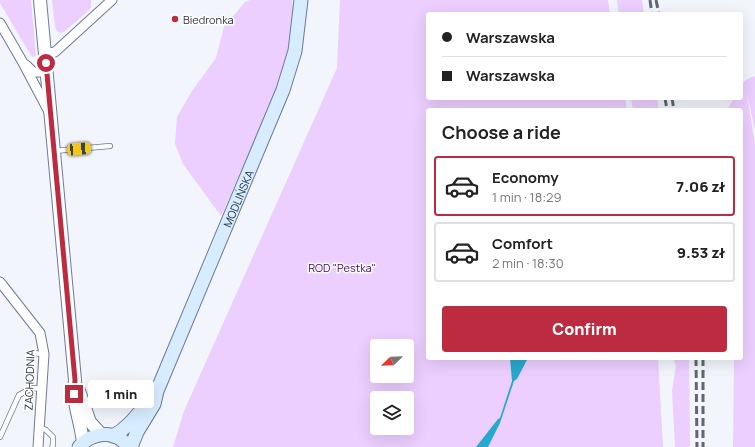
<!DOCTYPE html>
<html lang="en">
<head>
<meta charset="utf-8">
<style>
	body { margin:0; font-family:Manrope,sans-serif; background:#f2f2f2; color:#222; height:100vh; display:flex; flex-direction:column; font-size:15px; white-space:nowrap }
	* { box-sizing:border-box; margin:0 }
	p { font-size:13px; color:#767676 }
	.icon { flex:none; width:22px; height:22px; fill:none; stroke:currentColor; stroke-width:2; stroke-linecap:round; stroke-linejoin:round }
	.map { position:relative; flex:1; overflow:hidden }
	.panel { position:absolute; left:426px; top:108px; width:317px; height:252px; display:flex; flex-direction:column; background:#fff; border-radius:4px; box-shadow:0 4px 16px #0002 }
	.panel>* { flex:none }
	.hud { position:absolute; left:426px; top:12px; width:317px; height:88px; border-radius:4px; box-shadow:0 4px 16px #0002; display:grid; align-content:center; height:88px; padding:0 16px; background:#fff }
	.needle { width:26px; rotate:247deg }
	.fabs { position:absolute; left:370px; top:339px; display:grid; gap:8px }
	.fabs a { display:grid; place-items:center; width:44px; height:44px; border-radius:4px; background:#fff; box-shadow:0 4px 16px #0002; font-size:20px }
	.end { position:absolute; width:18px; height:18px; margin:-9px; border:5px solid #bc2b3f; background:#fff; box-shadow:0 0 0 2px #fff }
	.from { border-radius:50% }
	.bubble { position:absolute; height:28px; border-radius:4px; background:#fff; box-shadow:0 4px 16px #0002; font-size:13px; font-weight:800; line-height:28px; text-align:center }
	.car { position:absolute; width:12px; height:24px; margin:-12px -6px; border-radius:5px; box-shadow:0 0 3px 1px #0007; background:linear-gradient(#f5c518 24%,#345 0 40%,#f5c518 0 76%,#345 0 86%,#f5c518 0) }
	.hud b { display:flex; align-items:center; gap:14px; height:38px; font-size:15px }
	.hud b+b { border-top:1px solid #e0e0e0 }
	.hud i { width:10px; height:10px; background:#222 }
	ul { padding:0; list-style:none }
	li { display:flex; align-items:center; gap:12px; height:60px; margin:0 8px 6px; padding:0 8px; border:2px solid #e0e0e0; border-radius:4px }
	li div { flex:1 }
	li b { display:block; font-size:15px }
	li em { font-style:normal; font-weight:800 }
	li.on { border-color:#bc2b3f }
	li>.icon { width:36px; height:36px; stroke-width:1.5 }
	h2 { padding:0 16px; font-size:18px; line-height:48px }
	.button { display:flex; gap:8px; margin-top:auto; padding:8px 16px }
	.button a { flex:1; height:46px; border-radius:4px; background:#bc2b3f; color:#fff; font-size:16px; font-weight:800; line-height:46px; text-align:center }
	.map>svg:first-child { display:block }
	.green { fill:#ecceff; fill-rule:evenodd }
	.water { fill:#27a8cd }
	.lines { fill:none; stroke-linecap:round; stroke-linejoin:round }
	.service-casing { stroke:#6d7a98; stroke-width:6 }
	.minor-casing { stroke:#6d7a98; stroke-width:11 }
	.tertiary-casing { stroke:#6d7a98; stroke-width:14 }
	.secondary-casing { stroke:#6d7a98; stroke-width:15 }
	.service { stroke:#fff; stroke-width:4.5 }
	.minor { stroke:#fff; stroke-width:9 }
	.tertiary { stroke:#fff; stroke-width:12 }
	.secondary { stroke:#d7edff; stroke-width:13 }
	.rail { stroke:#616671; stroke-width:3; stroke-dasharray:8 4; stroke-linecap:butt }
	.route { stroke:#bc2b3f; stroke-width:5 }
	.poi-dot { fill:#bc2b3f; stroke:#fff; stroke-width:1.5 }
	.labels { text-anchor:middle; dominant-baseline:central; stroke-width:3; stroke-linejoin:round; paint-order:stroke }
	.poi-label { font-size:11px; fill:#2c313e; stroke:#fff; text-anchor:start }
	.street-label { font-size:11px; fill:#2c313e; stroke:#fff }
	.park-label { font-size:11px; fill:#470463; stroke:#fff }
</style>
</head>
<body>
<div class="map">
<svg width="755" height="447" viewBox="0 0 755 447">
	<rect width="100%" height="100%" fill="#f2f5fc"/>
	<!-- green -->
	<g class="green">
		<path d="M0,0H31L36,56L32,57L0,3Z"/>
		<path d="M52,0H91V7L89,10L64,32L61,33L57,31L55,27Z"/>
		<path d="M250,0H292L294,17L290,51L279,85L221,216L183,164L175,144L177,117L192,91L216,58L224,27L245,2Z"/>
		<path d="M340,0H608L610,14H428V98H625L627,110H428V358H658L663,447H173L184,411L337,68ZM377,346H407V376H377ZM377,398H407V428H377Z"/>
		<path d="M617,0H642L644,14H619Z"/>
		<path d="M755,76V130L747,93L755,145V447H733L734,358H741V110H727L734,98H741C741,83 741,81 755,76Z"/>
		<path d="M631,98H657L659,110H633Z"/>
		<path d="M673,358H689L690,447H675L672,391L676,366Z"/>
	</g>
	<!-- water -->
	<path class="water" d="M510,358H528L517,379L514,381L500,423L488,447H476L498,419L500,418L512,381Z"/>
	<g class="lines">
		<!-- service casing -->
		<g class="service-casing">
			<g id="service">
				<path d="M54,151L110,146"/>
				<path d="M31,353L44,354"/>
				<path d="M39,427L46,430L53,437V445L52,447"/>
				<path d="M0,437L19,395L32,388L42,389"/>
			</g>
		</g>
		<!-- minor casing -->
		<g class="minor-casing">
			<g id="minor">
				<path d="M0,23L22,61L48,110"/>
				<path d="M45,54L55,52L112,0"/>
				<path d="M26,65L33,72H47"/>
				<path d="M0,282L40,333L44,354L38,447"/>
			</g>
		</g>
		<!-- tertiary casing -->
		<g class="tertiary-casing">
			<g id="tertiary">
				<path d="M40,0L75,380C72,404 80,418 83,442"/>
				<path d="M78,388L90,422L101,434"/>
			</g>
		</g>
		<!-- secondary casing -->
		<g class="secondary-casing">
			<g id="secondary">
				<path d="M113,436C128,428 137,415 148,402"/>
				<path d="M79,447C92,432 116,429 128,447"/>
				<path id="s1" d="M131,447L137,432L154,404L157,391L283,90L295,51L301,0"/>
			</g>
		</g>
		<!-- service -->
		<use href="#service" class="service"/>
		<!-- minor -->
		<use href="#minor" class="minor"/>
		<!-- tertiary -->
		<use href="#tertiary" class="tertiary"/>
		<!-- secondary -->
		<use href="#secondary" class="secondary"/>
		<!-- rail -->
		<g class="rail">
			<path d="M650,0L652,14"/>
			<path d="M656,0L659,14"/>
			<path d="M665,98L667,110"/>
			<path d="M672,98L674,110"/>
			<path d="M696,358L697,447"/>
			<path d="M703,358V447"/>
		</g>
	</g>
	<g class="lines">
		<!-- route -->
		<path class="route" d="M46,63L75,380L74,394"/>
	</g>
	<!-- markers -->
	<circle class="poi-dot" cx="175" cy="19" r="4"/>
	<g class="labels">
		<!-- poi labels -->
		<g class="poi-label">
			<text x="183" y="19">Biedronka</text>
		</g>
		<!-- street labels -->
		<g class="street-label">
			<text stroke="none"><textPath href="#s1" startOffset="271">MODLIŃSKA</textPath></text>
			<text transform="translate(29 380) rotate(-88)">ZACHODNIA</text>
		</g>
		<!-- park labels -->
		<g class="park-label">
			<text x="342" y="267">ROD "Pestka"</text>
		</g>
	</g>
</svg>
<div class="fabs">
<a><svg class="needle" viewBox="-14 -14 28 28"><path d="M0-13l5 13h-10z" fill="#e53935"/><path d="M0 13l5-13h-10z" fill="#767676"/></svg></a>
<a><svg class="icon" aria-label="layers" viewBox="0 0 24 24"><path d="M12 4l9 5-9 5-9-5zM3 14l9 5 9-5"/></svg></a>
</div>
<i class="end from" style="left:46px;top:63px"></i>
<i class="end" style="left:74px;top:394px"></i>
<div class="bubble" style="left:88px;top:380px;width:66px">1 min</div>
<i class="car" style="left:79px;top:149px;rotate:85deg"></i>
<div class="hud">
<b><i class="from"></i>Warszawska</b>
<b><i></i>Warszawska</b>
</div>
<section class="panel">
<h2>Choose a ride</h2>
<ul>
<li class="on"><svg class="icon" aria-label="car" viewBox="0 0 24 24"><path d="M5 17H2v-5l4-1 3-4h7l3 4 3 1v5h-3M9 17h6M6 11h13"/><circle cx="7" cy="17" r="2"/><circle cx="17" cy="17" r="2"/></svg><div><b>Economy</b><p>1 min · 18:29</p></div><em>7.06 zł</em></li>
<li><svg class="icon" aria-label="car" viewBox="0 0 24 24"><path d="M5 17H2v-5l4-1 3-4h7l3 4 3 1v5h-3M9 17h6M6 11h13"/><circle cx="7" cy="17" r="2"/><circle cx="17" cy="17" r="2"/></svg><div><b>Comfort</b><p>2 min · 18:30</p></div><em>9.53 zł</em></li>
</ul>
<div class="button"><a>Confirm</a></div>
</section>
</div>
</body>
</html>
